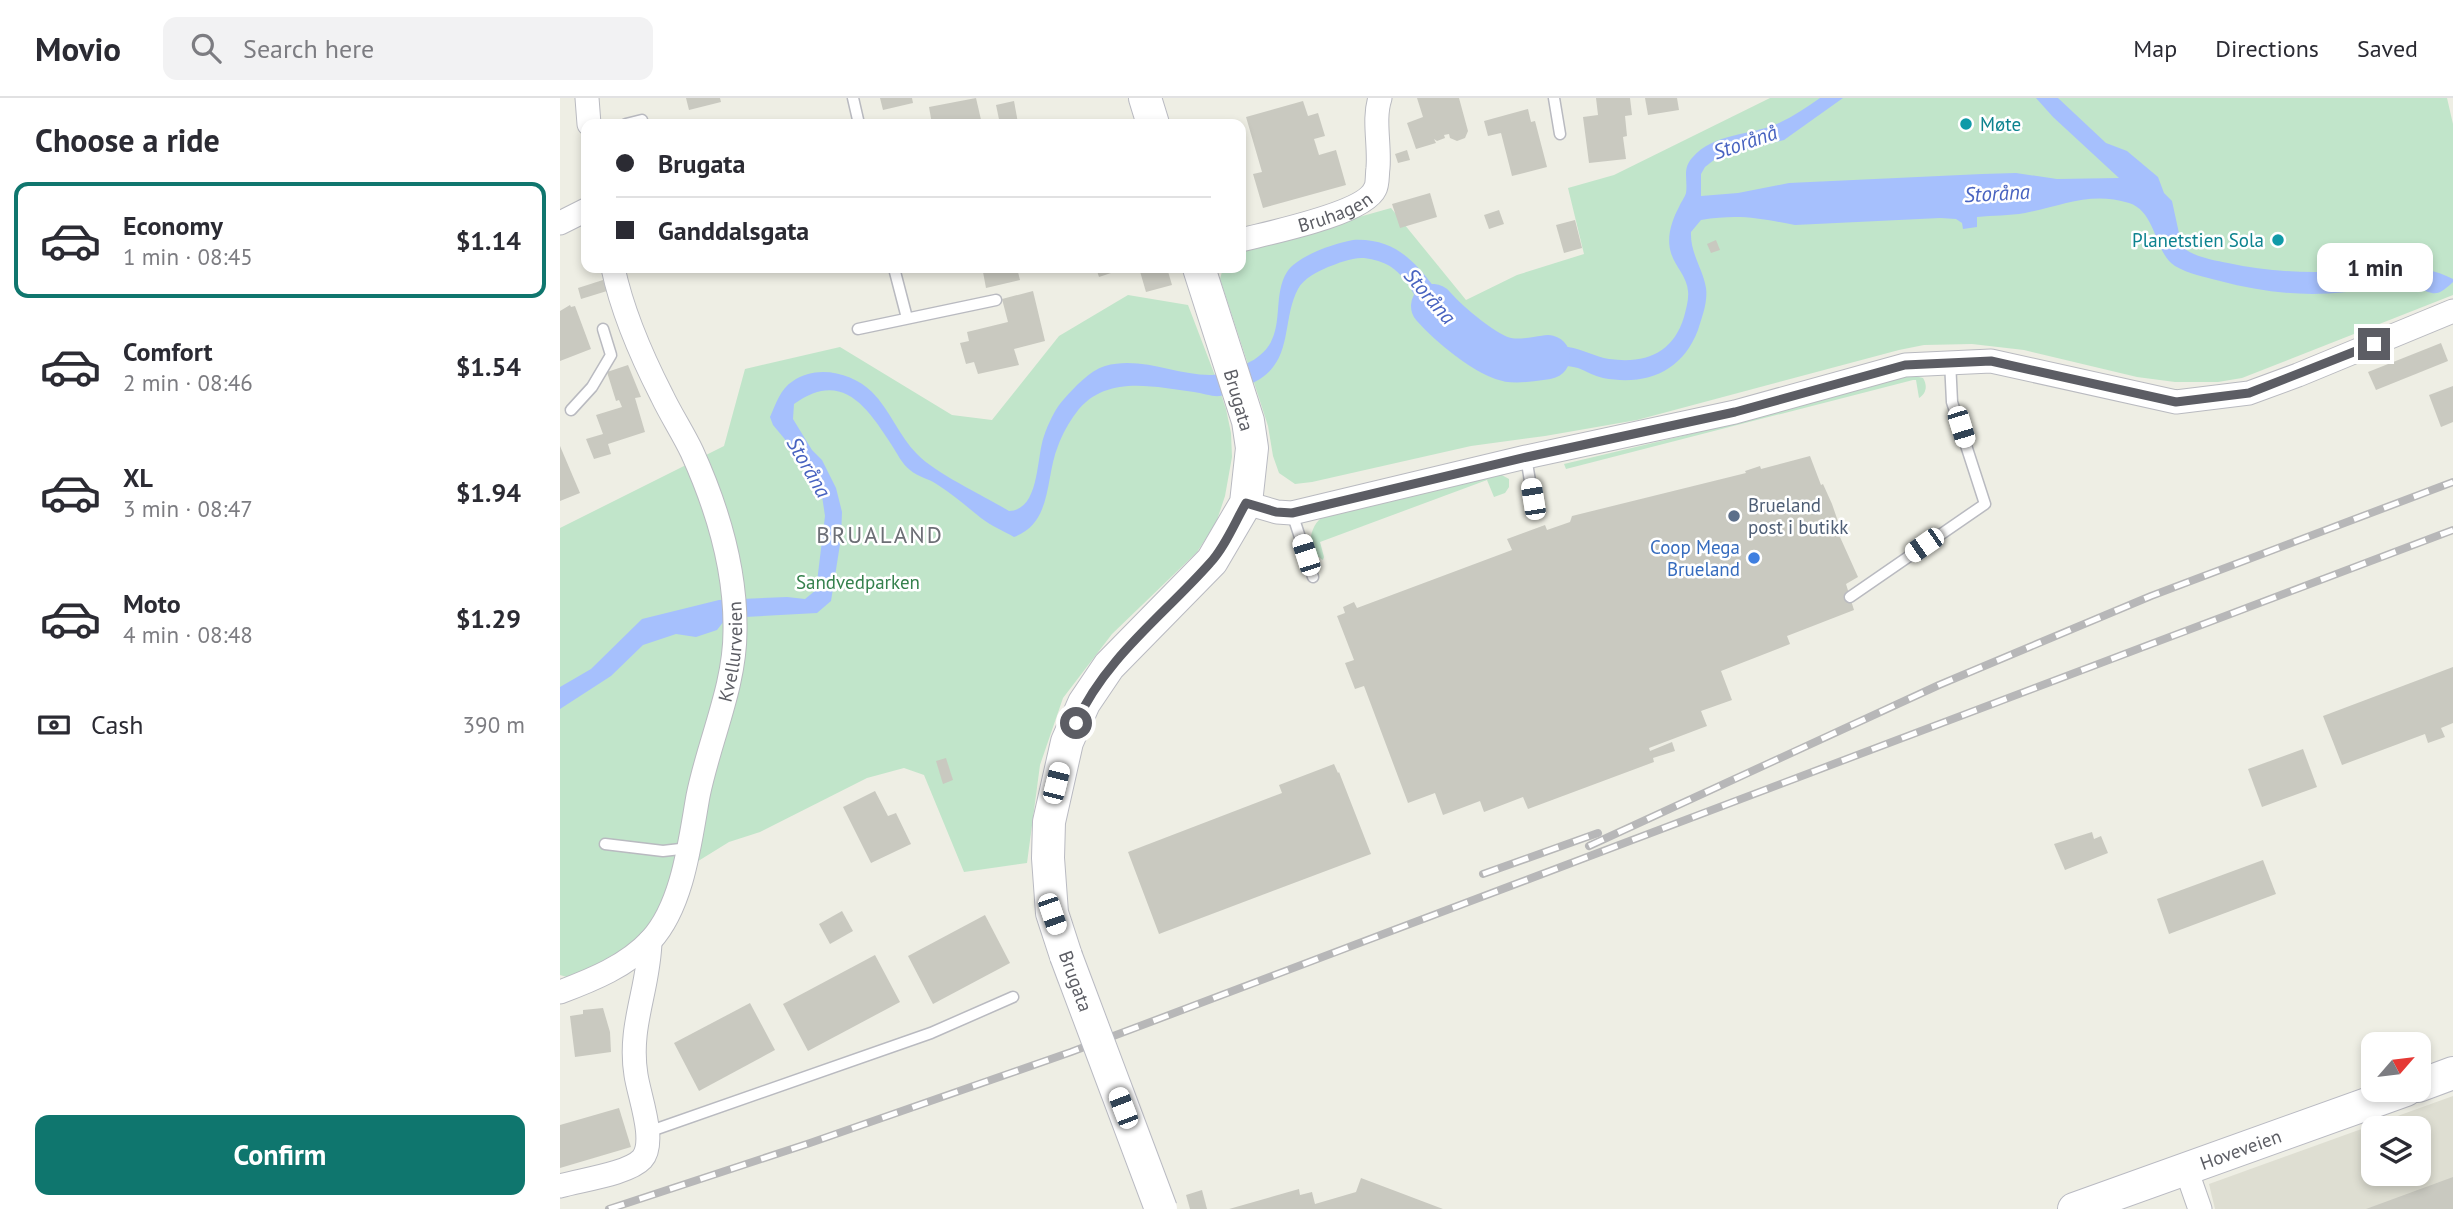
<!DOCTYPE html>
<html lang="en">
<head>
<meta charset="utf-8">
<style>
	body { margin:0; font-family:"PT Sans",sans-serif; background:#f2f2f3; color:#2b2b33; height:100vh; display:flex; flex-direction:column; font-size:26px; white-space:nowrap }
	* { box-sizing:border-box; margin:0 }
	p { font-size:23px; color:#7c7c81 }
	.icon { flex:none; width:38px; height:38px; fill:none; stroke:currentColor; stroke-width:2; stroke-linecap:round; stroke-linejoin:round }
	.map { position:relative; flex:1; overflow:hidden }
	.panel { display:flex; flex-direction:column; background:#fff; width:560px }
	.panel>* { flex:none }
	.top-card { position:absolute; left:21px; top:21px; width:665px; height:154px; border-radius:14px; box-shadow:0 4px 10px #0003; display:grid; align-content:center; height:154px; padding:0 35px; background:#fff }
	.needle { width:46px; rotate:62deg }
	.controls { position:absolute; left:1801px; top:934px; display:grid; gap:14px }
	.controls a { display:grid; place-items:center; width:70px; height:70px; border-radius:14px; background:#fff; box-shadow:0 4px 10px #0003; font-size:35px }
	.end { position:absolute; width:32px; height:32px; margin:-16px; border:9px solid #5c5d64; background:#fff; box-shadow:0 0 0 4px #fff }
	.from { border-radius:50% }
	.bubble { position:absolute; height:49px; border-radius:14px; background:#fff; box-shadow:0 4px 10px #0003; font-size:23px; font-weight:600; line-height:49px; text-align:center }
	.car { position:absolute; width:21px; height:42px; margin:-21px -10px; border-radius:9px; box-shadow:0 0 5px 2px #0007; background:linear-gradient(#fff 24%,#345 0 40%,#fff 0 76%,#345 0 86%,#fff 0) }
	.top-card b { display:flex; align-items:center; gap:24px; height:66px; font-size:26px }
	.top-card b+b { border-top:2px solid #e1e1e2 }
	.top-card i { width:18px; height:18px; background:#2b2b33 }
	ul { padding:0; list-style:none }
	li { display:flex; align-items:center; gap:21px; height:116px; margin:0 14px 10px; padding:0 21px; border:4px solid transparent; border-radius:14px }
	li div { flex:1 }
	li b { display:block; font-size:26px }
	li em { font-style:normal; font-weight:600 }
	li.current { border-color:#0f766e }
	li>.icon { width:63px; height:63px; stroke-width:1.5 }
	h2 { padding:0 35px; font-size:32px; line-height:84px }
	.pay { display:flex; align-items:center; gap:18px; height:77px; padding:0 35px; font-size:26px }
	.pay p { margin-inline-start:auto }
	.action { display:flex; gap:14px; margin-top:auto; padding:14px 35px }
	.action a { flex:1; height:80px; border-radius:14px; background:#0f766e; color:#fff; font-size:28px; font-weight:600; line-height:80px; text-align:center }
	header { display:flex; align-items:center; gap:42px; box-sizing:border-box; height:98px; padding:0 35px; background:#fff; border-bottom:2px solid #e1e1e2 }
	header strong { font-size:33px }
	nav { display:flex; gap:38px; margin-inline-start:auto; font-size:24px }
	.search { width:490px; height:63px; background:#f2f2f3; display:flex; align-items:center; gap:18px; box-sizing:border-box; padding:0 24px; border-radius:14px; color:#7c7c81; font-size:26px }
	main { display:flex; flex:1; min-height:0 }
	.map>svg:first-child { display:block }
	.education { fill:#deded2; fill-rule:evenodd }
	.green { fill:#c1e5ca }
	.water { fill:#a6c0fd }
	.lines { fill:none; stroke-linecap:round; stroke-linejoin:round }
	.river { stroke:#a6c0fd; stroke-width:44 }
	.building { fill:#c9c9c0 }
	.lane-casing { stroke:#b9bac0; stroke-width:13 }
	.street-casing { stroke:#b9bac0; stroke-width:25 }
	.secondary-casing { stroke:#b9bac2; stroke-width:34 }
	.lane { stroke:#fff; stroke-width:10 }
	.street { stroke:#fff; stroke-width:23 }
	.secondary { stroke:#fff; stroke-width:32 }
	.rail-casing { stroke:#b7b7b8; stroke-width:8 }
	.rail { stroke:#fff; stroke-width:5; stroke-dasharray:16; stroke-linecap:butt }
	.secondary-bridge-casing { stroke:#b9bac2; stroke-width:34; stroke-linecap:butt }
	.secondary-bridge { stroke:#fff; stroke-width:32 }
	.route { stroke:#5c5d64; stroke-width:9 }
	.culture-dot { fill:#0f9aa8; stroke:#fff; stroke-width:2.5 }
	.service-dot { fill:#5c6f8a; stroke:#fff; stroke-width:2.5 }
	.shop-dot { fill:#3f7fe0; stroke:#fff; stroke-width:2.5 }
	.labels { text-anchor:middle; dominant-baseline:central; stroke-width:5; stroke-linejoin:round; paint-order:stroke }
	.culture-label { font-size:19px; fill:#0d838f; stroke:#fff; text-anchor:start }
	.street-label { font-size:19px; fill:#5c5d64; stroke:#fff }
	.service-label { font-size:19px; fill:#4e5e75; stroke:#fff; text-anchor:start }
	.shop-label { font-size:19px; fill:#366cbe; stroke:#fff; text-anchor:end }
	.park-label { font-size:19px; fill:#36814d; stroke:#fff }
	.water-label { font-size:21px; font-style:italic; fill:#4863c0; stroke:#fff }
	.quarter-label { font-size:23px; letter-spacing:2px; fill:#6d6f76; stroke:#fff }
</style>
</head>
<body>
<header>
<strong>Movio</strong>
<div class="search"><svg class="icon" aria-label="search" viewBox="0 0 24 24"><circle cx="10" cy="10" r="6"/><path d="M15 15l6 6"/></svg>Search here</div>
<nav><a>Map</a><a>Directions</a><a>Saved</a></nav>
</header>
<main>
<section class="panel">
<h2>Choose a ride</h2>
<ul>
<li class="current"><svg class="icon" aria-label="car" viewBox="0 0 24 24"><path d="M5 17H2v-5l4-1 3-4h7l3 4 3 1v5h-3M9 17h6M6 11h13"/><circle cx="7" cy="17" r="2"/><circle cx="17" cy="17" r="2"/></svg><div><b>Economy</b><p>1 min · 08:45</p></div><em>$1.14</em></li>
<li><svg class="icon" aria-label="car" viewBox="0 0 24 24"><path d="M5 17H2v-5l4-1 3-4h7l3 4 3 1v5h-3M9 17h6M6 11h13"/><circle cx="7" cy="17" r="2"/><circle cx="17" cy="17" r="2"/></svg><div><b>Comfort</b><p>2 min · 08:46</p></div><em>$1.54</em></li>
<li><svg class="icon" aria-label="car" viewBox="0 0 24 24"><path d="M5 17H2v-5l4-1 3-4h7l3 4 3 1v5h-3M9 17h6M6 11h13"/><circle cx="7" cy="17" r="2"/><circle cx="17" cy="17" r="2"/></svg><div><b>XL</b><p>3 min · 08:47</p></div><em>$1.94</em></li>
<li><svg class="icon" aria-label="car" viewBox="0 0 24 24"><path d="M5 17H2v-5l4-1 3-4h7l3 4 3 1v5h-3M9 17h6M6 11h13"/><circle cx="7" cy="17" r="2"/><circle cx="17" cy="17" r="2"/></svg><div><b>Moto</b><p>4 min · 08:48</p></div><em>$1.29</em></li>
</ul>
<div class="pay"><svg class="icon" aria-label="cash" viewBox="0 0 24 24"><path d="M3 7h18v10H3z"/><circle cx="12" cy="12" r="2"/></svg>Cash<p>390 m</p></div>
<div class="action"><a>Confirm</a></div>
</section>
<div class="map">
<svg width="1893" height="1111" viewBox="0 0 1893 1111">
	<rect width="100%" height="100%" fill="#eeeee4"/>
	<!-- education -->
	<path class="education" d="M1893,998V1111H1655L1649,1086ZM1813,1031H1858V1076H1813Z"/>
	<!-- green -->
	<g class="green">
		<path d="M1210,0H1887L1893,26V197L1682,280L1658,284H1615L1577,279L1464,252L1412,246L1364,247L1339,252L1077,322L985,338L911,348L752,384L735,386L719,375L713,358L708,328L699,300L660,181L663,170H681V152L831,110L906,202L957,177L1024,156L1008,90L1054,77Z"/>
		<path d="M568,197L628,207L654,275L666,311L671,335L672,359L665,398L656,425L637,454L552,536L503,600L480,667L467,765L404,774L364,677L344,670L307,680L200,734L169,744L135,765L124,810L55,859L10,880L0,877V430L164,348L185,271L280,249L392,317L432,322L499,238Z"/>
		<path d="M1351,277L1363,280C1368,288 1366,296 1359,300L1356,282H1353L1006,371L1004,366L1139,334Z"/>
		<path d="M940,376L949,381V389L945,395L934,399L927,382L760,444L764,459L763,462C744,452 749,427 765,417Z"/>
	</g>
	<!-- water -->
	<g class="water">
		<path d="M1260,0H1283L1224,42L1159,58L1145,69L1141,76V98L1178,95L1229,85L1422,76L1456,75L1497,81L1559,80L1493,19L1476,0H1498L1546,45L1567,53L1598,79L1604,95L1612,103L1622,149C1635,159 1652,162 1668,165C1696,171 1725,174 1754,174C1799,175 1851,158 1893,181V184C1875,201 1875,195 1855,190C1849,188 1840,188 1834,188C1818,188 1802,192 1786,194C1743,199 1702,194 1660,183C1644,179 1629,176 1615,168C1594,155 1597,114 1569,105C1530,93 1502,108 1465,115C1449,118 1433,117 1417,119V129L1403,131L1402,125L1396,121L1380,120L1235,127C1198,120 1179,116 1141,122L1131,134C1130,155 1143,171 1146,190C1148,204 1142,219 1138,232C1122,274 1086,288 1043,280C1034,278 1026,273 1018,270C987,262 952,276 923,262L934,247C959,250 984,247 1008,249C1023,251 1035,259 1049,261C1086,266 1113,255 1124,219C1126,211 1129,201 1128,193C1127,179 1115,168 1111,155C1106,139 1112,122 1119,109C1121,104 1125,99 1126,95C1128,82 1122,71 1132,60C1154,34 1191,38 1219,25C1234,18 1247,9 1260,0Z"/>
		<path d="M793,142C852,139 867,187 902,223C908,230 916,235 922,241L913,254C898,244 883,234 871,221C848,194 847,165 804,160C793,159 778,165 768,169C757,174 744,180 738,191C722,221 733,260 700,281C692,286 669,296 660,298C653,299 642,295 634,294C593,289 545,276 516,315C509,324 502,337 498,348C485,379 493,425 454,439C444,433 431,428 421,420C407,409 394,397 378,387C370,381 358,379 350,372C342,366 337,355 331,346C306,307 281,272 234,306L233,321L252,352L262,362L276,390L282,414L281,440L271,503L257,515L185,519L164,523L157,532L136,539L116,536L83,547L51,578L0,611V589L31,571L82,521L159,502L227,499L245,501L256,492L265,418L262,398L238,357L213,327L210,319C216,306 220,291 233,283C257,266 293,275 312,294C330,312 339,338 357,356C375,375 424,398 449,413C480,412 476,360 484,338C488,326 496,309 504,301C515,289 529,273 545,268C581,258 615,277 650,277C658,278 688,266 695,261C729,239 710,201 727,174C737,158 775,145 793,142Z"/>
	</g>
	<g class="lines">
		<!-- river -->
		<path class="river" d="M873,208C888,225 926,258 949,262C962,264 975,261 988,259"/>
	</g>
	<!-- building -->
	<g class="building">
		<path d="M126,0H160L161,4L129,12Z"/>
		<path d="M320,0H352L353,5L323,12Z"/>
		<path d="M416,0L422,26H372L369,9Z"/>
		<path d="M857,0H899L908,33L905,40L897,43L890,40L889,36L884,37L885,40L877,43L874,41L876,45L856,51L847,25L863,19Z"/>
		<path d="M1036,0H1070L1072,17L1065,18L1067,38L1063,39L1066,61L1029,65L1023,19L1038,17Z"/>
		<path d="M1085,0H1117L1119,12L1088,17Z"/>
		<path d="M454,3L458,25L440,26L436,7Z"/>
		<path d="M743,3L748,18L758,15L765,38L754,41L759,57L776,52L786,87L703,110L693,76L702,74L686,19Z"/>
		<path d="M968,11L971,24L975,23L987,69L952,78L941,35L928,38L924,23Z"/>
		<path d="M847,52L850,62L838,65L835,56Z"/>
		<path d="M870,95L877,119L840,130L832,106Z"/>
		<path d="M939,112L944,126L929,131L924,117Z"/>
		<path d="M1015,122L1022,150L1004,155L996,127Z"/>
		<path d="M1156,142L1160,152L1151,155L1147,146Z"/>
		<path d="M428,170H457L460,182L426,190L423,174L429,172Z"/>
		<path d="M536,170H566L539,179Z"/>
		<path d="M579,170H607L612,187L586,194Z"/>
		<path d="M43,182L47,193L21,201L18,190Z"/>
		<path d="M473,193L485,243L454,251L459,267L418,276L414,264L406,266L400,245L409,243L407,234L448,224L442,201Z"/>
		<path d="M10,207L11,209L15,208L31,251L0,263V213Z"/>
		<path d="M1881,245L1888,263L1816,292L1808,274Z"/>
		<path d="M68,267L81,299L75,300L85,334L48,346L51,356L34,361L26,341L43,336L36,317L62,309L59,302L56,303L47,274Z"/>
		<path d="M1893,288V324L1881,329L1869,297Z"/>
		<path d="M0,348L20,395L0,403Z"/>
		<path d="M1250,358L1261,387L1263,386L1272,406L1283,438L1280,439L1298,479L1286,486L1294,512L1227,538L1230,546L1161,573L1172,602L1141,613L1147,628L1089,650L1090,653L1112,644L1115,653L1093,660L1094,664L968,711L963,699L924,714L920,703L883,717L875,695L848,705L804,588L795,591L785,565L794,562L777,518L785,515L783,509L794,504L797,510L952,452L947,441L985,427L987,432L1010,424L1012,418L1186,375L1185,373L1200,368L1201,371Z"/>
		<path d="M1893,569V625L1881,630L1885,639L1868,645L1865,636L1782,667L1763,618Z"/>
		<path d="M1743,651L1757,689L1702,709L1688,671Z"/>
		<path d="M386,660L393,682L383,686L376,663Z"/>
		<path d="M774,666L778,675L779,674L811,756L599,836L568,754L722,695L719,687Z"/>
		<path d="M315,693L328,718L336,715L351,746L311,765L283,709Z"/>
		<path d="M1532,734L1534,741L1541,738L1548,755L1505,772L1494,746Z"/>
		<path d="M1703,762L1716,796L1609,836L1597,801Z"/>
		<path d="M282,813L293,833L270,846L259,826Z"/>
		<path d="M425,817L450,865L373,906L348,858Z"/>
		<path d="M315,857L340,904L248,953L223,906Z"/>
		<path d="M190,905L215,952L139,993L114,945Z"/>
		<path d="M43,910L50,934L51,954L15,959L10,918L23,916V912Z"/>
		<path d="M59,1010L71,1049L0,1070V1027Z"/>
		<path d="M1893,1079V1111H1806Z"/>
		<path d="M801,1080L883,1111H669L739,1091L740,1097L752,1094L755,1106L796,1094Z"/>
		<path d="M642,1092L647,1111H630L626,1097Z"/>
	</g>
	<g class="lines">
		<!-- lane casing -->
		<g class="lane-casing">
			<g id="lane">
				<path d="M293,0L299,26"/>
				<path d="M994,0L1000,36"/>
				<path d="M66,26L82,22"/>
				<path d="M334,170L347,220"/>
				<path d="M298,231L436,202"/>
				<path d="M11,312L32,289L51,257L43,231"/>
				<path d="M966,359L973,401"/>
				<path d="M732,415L753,479"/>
				<path d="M1290,499L1425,406L1392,304L1390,263"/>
				<path d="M45,746L103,753L129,750"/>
				<path d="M88,1034L371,935L453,899"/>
			</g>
		</g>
		<!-- street casing -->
		<g class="street-casing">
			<g id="street">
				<path d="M27,0L29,26"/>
				<path d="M0,125L26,112"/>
				<path id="s1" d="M681,142C708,135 804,116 815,91C818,86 817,76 818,70C820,47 813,21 820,0"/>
				<path d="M686,405L717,414L732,415L966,359L1175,314L1345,267L1431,263L1616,304L1689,295L1738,277L1893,213"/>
				<path id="s2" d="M0,894C32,882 67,868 91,842C123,807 130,743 138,698C149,643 175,589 175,533C176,472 157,409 132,354C123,335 111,317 102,298C82,259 62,212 53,170"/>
				<path d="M1626,1071L1640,1111"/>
				<path d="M0,1088C20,1082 68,1076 82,1061C97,1044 79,998 76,977C68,928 89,891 90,843"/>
			</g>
		</g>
		<!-- secondary casing -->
		<g class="secondary-casing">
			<g id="secondary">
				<path d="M585,0L593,26"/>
				<path d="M506,858L492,815L488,760L489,724L507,644L524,605L549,568L652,463L686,405L692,350L688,323L639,170"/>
				<path d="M1858,988L1893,975"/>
				<path id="s3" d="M1514,1111L1846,992"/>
			</g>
		</g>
		<!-- lane -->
		<use href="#lane" class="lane"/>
		<!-- street -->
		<use href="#street" class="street"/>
		<!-- secondary -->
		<use href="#secondary" class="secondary"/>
		<!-- rail casing -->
		<g class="rail-casing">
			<g id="rail">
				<path d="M1029,748L1379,587L1591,498L1893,384"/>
				<path d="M923,776L1038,735"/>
				<path d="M49,1111L250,1045L511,954L1893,432"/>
			</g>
		</g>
		<!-- rail -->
		<use href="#rail" class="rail"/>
		<!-- secondary-bridge casing -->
		<g class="secondary-bridge-casing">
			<path id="secondary-bridge" d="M506,858L601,1111"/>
		</g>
		<!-- secondary-bridge -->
		<use href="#secondary-bridge" class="secondary-bridge"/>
	</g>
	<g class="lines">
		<!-- route -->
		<path class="route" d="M516,625C545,560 604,517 650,465C665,449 675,424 686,405L716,414L732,415L967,359L1175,314L1345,267L1431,263L1616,304L1689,295L1814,246"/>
	</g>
	<!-- markers -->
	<g class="culture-dot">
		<circle cx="1406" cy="26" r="7"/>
		<circle cx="1718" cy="142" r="7"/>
	</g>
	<circle class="service-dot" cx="1174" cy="418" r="7"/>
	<circle class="shop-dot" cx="1194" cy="460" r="7"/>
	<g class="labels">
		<!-- culture labels -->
		<g class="culture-label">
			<text x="1420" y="26">Møte</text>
			<text x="1704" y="142" text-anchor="end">Planetstien Sola</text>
		</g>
		<!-- street labels -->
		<g class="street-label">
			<text stroke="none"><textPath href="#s1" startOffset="98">Bruhagen</textPath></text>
			<text transform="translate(679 302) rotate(74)">Brugata</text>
			<text stroke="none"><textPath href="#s2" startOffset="408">Kvellurveien</textPath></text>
			<text transform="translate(516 883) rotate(70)">Brugata</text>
			<text stroke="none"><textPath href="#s3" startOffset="177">Hoveveien</textPath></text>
		</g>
		<!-- service labels -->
		<g class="service-label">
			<text x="1188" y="407">Brueland<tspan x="1188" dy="22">post i butikk</tspan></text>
		</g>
		<!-- shop labels -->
		<g class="shop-label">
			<text x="1180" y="449">Coop Mega<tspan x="1180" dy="22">Brueland</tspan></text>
		</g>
		<!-- park labels -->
		<g class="park-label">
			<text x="298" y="484">Sandvedparken</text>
		</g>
		<!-- water labels -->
		<g class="water-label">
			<text transform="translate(1185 44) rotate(-19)">Storånå</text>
			<text transform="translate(1437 95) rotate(-3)">Storåna</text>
			<text transform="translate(870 198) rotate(49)">Storåna</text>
			<text transform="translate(249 369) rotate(60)">Storåna</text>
		</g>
		<!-- quarter labels -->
		<g class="quarter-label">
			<text x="320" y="436">BRUALAND</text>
		</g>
	</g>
</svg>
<div class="controls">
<a><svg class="needle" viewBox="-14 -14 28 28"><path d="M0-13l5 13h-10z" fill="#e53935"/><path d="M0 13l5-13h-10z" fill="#7c7c81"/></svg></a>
<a><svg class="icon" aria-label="layers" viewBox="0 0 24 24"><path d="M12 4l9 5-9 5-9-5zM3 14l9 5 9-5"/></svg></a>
</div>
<i class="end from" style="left:516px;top:625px"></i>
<i class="end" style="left:1814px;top:246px"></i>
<div class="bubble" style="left:1757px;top:145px;width:116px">1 min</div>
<i class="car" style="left:1401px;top:329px;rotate:163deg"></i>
<i class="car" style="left:973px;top:401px;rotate:351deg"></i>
<i class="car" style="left:1364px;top:447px;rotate:235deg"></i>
<i class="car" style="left:746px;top:457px;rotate:342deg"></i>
<i class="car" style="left:496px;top:685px;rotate:14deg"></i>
<i class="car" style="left:492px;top:816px;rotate:161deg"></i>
<i class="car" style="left:563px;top:1010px;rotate:339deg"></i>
<div class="top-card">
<b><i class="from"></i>Brugata</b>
<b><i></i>Ganddalsgata</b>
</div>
</div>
</main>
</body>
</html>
